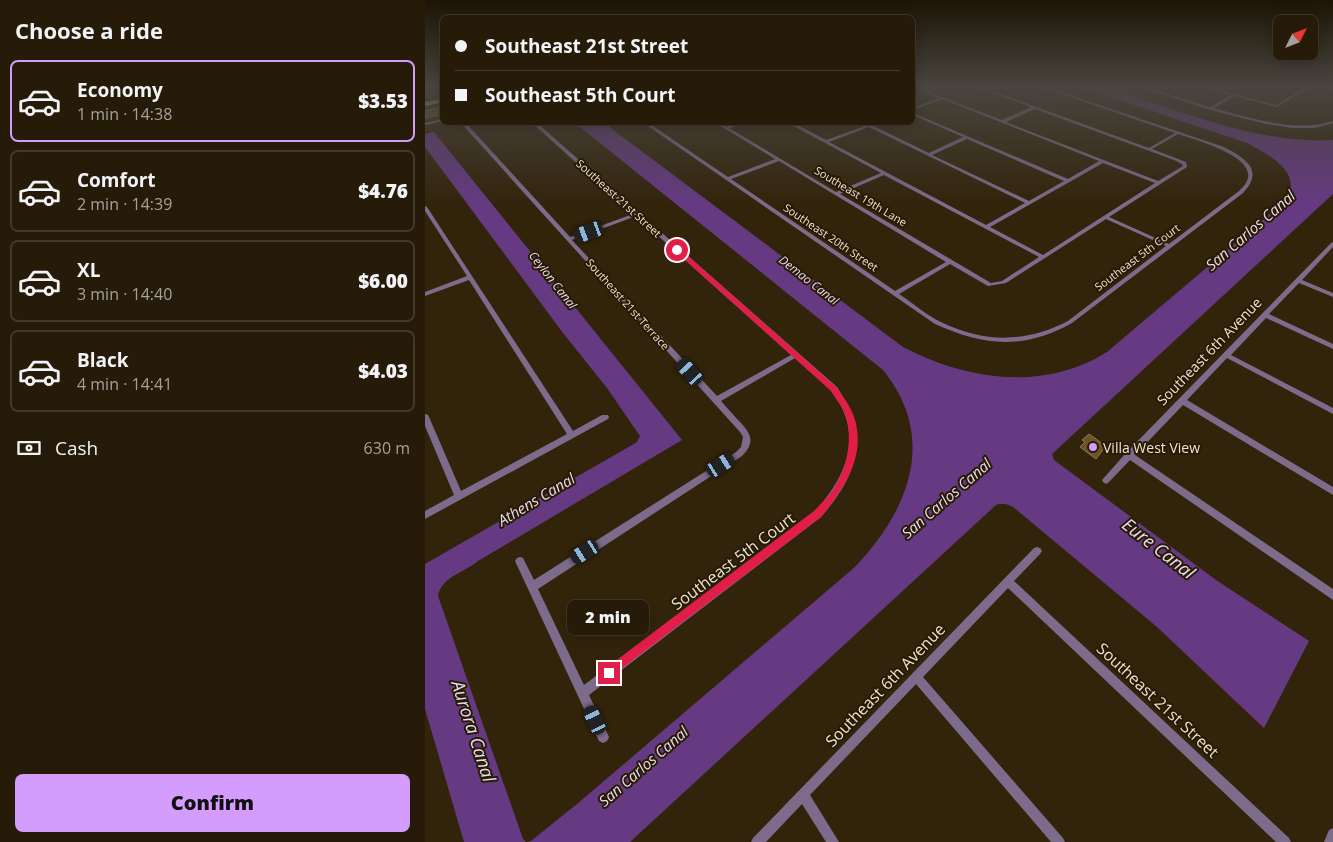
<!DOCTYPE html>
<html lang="en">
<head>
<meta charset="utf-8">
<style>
	body { margin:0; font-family:"Open Sans",sans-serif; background:#2e2412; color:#f1f3f6; height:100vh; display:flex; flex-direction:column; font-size:19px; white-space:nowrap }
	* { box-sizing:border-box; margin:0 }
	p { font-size:16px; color:#a4a19c }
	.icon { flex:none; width:28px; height:28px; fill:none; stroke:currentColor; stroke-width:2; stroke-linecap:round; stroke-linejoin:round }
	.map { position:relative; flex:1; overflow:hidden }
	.panel { display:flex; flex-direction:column; background:#261b08; width:425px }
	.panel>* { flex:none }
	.top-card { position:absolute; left:15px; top:15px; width:475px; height:110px; border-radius:8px; box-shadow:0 2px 12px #0003,0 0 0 1px #423929; display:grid; align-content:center; height:110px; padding:0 15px; background:#261b08 }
	.needle { width:32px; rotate:48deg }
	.tools { position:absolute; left:848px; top:15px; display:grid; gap:10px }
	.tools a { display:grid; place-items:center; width:45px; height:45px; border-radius:8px; background:#261b08; box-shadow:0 2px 12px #0003,0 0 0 1px #423929; font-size:25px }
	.end { position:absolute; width:22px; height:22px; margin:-11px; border:6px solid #e11d48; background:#fff; box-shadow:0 0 0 2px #fff }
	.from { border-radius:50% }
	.bubble { position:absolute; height:35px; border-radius:8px; background:#261b08; box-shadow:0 2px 12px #0003,0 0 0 1px #423929; font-size:16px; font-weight:800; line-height:35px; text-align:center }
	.car { position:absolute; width:15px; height:30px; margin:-15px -8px; border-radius:6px; box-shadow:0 0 4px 1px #0007; background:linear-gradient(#222 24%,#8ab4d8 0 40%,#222 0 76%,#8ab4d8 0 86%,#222 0) }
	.top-card b { display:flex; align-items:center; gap:18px; height:48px; font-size:19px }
	.top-card b+b { border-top:1px solid #423929 }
	.top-card i { width:12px; height:12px; background:#f1f3f6 }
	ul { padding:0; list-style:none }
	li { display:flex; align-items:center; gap:15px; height:82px; margin:0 10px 8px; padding:0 5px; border:2px solid #423929; border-radius:8px }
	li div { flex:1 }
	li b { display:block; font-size:19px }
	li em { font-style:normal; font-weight:800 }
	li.current { border-color:#d39cfd }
	li>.icon { width:45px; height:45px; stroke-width:1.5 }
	h2 { padding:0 15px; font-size:22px; line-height:60px }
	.pay { display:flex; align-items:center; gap:12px; height:55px; padding:0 15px; font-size:19px }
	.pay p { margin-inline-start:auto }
	.button { display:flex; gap:10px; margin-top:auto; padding:10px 15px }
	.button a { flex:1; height:58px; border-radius:8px; background:#d39cfd; color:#111; font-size:20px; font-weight:800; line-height:58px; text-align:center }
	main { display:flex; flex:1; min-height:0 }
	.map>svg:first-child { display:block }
	.built { fill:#3a2908 }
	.water { fill:#653a83 }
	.building { fill:#6e5324; stroke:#88785d }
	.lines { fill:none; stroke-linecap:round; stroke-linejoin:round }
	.minor { fill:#7d6b8c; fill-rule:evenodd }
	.major { fill:#d5aff4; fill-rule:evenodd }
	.route { fill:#e11d48 }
	.poi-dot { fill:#d39cfd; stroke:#281a03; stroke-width:2 }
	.labels { text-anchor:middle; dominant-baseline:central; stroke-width:4; stroke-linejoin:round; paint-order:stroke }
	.far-street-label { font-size:11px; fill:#ece3d4; stroke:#281a03 }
	.far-water-label { font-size:12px; font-style:italic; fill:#e7dcf1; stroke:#281a03 }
	.street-label { font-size:14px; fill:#ece3d4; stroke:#281a03 }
	.poi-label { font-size:14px; fill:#ece3d4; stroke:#281a03; text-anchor:start }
	.water-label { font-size:15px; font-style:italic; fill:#e7dcf1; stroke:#281a03 }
	.near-street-label { font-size:16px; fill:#ece3d4; stroke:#281a03 }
	.near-water-label { font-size:18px; font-style:italic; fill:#e7dcf1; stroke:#281a03 }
</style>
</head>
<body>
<main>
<section class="panel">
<h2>Choose a ride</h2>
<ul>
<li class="current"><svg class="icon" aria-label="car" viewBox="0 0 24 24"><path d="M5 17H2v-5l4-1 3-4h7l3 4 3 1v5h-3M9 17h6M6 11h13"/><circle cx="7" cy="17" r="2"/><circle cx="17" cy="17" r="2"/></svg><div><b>Economy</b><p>1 min · 14:38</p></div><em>$3.53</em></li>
<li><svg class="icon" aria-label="car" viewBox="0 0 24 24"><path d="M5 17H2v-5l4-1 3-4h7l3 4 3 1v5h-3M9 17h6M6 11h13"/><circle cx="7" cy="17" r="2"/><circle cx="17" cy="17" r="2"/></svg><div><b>Comfort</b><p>2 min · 14:39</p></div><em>$4.76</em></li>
<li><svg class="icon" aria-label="car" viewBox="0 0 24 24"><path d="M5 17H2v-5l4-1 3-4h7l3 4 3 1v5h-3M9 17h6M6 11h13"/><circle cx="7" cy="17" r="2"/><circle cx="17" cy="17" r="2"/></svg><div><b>XL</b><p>3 min · 14:40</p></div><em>$6.00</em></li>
<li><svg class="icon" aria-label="car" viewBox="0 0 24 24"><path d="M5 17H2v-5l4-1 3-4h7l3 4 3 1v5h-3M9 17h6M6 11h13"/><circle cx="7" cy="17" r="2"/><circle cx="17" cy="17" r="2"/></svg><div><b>Black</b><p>4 min · 14:41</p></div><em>$4.03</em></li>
</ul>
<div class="pay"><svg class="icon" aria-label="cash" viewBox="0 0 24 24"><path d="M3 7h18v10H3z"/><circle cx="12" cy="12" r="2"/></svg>Cash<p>630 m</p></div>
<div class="button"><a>Confirm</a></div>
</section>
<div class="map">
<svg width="908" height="842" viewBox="0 0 908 842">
	<rect width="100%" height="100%" fill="#32240b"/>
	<!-- built -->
	<path class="built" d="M0,87H17V119L0,123Z"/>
	<!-- water -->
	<path class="water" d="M655,87H680C749,109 836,145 908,140V194L627,454L629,460L791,580L884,641L839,728L732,627L593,511C586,505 580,502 571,505L205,842H39L0,709V564L207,445L212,442L215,436L182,388L138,333L0,147V134L9,132L257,440L53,561C40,572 16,577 13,596L98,839L101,842L106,841L152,804L430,567C484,510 513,438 458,370L150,123H179L478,347C541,380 619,392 682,352L858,203C882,175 845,155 822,143Z"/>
	<!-- building -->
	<g class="building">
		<path d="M18,106V114L0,118V111Z"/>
		<path d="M664,434L681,446L671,459L655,447L660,442L657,440Z"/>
	</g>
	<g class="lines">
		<!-- minor -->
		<g class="minor">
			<path d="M488,87H491L577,120L606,107L552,87H557L724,148L750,133L616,87H621L799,147C820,158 840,170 818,193L647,323C599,350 559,346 510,324L217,122H222L303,177L350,159L289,122H295L301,127L314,122H321L304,128L411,192L456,173L361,122H367L401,140L440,126L434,122H440L504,153L538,137L488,115V113L643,179L674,161L517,99L488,110V108L514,98ZM610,109L749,160L757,164L758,166L733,181L581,122ZM444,127L600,203L561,225L404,142ZM753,134C770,140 828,155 823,178C822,183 818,187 814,191L744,244L684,217L762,167L761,162L727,149ZM542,139L639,181L604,201L507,155ZM354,161L521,262L470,291L306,179ZM678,163L730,183L618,255L565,227ZM459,175L614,257L577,281L566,283L415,194ZM681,219L741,246L643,321C601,343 559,343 516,322C501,315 488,303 474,294L525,264L563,286L581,283Z"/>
			<path d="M715,87H720L785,107L806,95L778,87H783L851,105L881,87H885L852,107L810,96L789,108C821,117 856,128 889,125C895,125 902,122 908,121V123L890,128H867L841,124L785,110Z"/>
			<path d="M18,119V121L0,125V123Z"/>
			<path d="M35,122H40L145,237L208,214L106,122H111L412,387C419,398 426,409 430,422C439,458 419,491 396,517L164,695L184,737L182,741L178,743L174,741L90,561L92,558L95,557L98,558L109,580L311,452L316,447L318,437L315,432ZM211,216L366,355L292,396L147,240ZM370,358C381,368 399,381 408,393C439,435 422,476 390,511L159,685L113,589L317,456C332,441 325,432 312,419C307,413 301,407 296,401Z"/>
			<path d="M0,206L2,207L148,431L177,415H183L184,417L183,419L0,519V511L29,495L0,426V414L3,415L4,417L36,491L142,434L44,280L0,296V292L42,276L0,211Z"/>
			<path d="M908,242V247L877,280L908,293V297L874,283L844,314L908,344V349L841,318L806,355L908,408V414L802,358L762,400L908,487V495L758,405L710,455L908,589V600L705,460L684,482L681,484L678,482L677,480L701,453L906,243Z"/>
			<path d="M612,547L615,548L617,551L615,554L589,581L864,838L866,842H851L583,588L498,677L638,838L640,842H626L491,684L385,795L414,842H401L377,804L341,842H326L328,838L609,548Z"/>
			<path d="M908,828V842H899L904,830Z"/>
		</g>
		<!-- major -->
		<path class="major" d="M18,99V102L0,106V102Z"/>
	</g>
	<!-- sky -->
	<linearGradient id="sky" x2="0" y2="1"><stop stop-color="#1c1406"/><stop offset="0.42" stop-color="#49453f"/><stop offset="1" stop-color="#49453f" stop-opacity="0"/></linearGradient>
	<rect width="908" height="205" fill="url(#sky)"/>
	<!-- route -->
	<path class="route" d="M250,249H255L411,387C417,395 424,404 428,414C443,454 420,487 396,517L184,678L180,677L179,673L180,669L389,511C397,503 406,494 411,485C423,465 428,435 420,414C417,406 410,398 406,391L250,251Z"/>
	<!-- markers -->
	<circle class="poi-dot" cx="668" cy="447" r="5"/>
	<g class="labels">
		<!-- far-street labels -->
		<g class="far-street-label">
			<text transform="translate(436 196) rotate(31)">Southeast 19th Lane</text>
			<text transform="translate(194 198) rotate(42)">Southeast 21st Street</text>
			<text transform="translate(406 237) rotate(34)">Southeast 20th Street</text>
			<text transform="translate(712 257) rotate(-37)">Southeast 5th Court</text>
			<text transform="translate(203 304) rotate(48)">Southeast 21st Terrace</text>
		</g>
		<!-- far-water labels -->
		<g class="far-water-label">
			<text transform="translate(128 280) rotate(52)">Ceylon Canal</text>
			<text transform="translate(384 280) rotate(38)">Demao Canal</text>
		</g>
		<!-- street labels -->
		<g class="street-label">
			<text transform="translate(784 351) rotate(-46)">Southeast 6th Avenue</text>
		</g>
		<!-- poi labels -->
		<g class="poi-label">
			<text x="678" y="447">Villa West View</text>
		</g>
		<!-- water labels -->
		<g class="water-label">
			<text transform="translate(825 230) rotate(-41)">San Carlos Canal</text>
			<text transform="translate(521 498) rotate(-41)">San Carlos Canal</text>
			<text transform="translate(111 499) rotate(-31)">Athens Canal</text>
			<text transform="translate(218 766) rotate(-41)">San Carlos Canal</text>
		</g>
		<!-- near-street labels -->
		<g class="near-street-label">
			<text transform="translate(308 561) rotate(-37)">Southeast 5th Court</text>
			<text transform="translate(460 685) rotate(-46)">Southeast 6th Avenue</text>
			<text transform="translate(733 700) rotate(43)">Southeast 21st Street</text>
		</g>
		<!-- near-water labels -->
		<g class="near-water-label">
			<text transform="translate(734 548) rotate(38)">Eure Canal</text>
			<text transform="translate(49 731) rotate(72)">Aurora Canal</text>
		</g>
	</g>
</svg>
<div class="tools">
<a><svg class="needle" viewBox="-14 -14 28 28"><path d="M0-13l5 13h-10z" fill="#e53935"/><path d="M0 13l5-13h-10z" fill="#a4a19c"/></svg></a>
</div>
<i class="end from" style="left:252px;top:250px"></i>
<i class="end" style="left:184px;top:673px"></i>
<div class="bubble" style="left:142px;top:600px;width:82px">2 min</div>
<i class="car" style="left:164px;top:232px;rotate:250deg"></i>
<i class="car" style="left:265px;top:372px;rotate:318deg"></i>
<i class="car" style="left:296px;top:465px;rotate:58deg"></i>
<i class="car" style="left:160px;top:552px;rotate:238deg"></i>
<i class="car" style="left:170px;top:720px;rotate:335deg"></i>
<div class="top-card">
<b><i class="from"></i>Southeast 21st Street</b>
<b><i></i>Southeast 5th Court</b>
</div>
</div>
</main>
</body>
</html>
